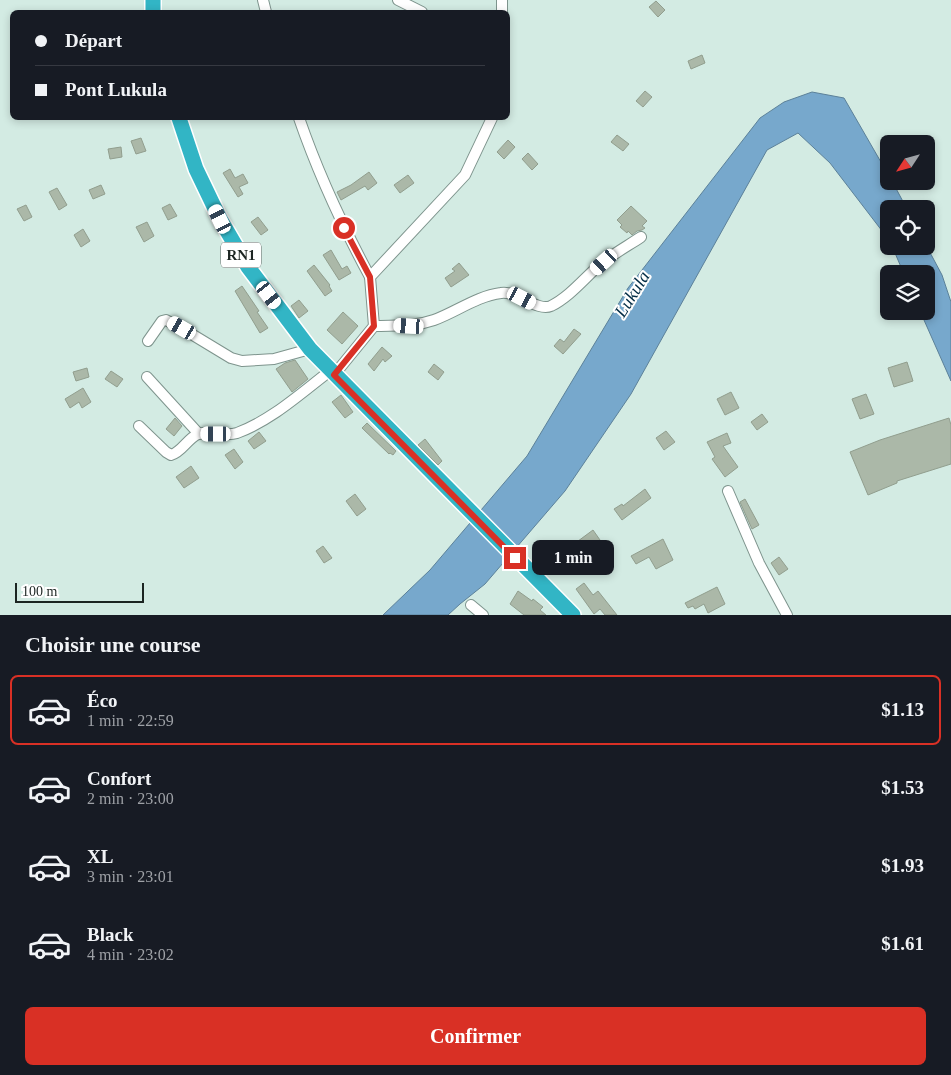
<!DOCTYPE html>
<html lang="fr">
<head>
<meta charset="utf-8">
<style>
	body { margin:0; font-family:"Times New Roman",serif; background:#20242c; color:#f1f3f6; height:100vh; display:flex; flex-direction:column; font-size:19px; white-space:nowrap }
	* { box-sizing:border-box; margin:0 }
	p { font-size:16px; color:#9ea1a6 }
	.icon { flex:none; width:28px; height:28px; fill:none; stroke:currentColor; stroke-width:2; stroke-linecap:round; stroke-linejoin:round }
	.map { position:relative; height:615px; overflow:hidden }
	.panel { display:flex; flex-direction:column; background:#171b24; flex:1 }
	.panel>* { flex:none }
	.hud { position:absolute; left:10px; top:10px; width:500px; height:110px; border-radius:8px; box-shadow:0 2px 8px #0003; display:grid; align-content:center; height:110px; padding:0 25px; background:#171b24 }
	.needle { width:32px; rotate:234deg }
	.buttons { position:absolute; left:880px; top:135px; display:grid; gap:10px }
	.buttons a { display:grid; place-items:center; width:55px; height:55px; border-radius:8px; background:#171b24; box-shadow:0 2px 8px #0003; font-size:25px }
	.scale { position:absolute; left:15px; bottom:12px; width:129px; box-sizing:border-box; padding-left:5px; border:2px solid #1c2522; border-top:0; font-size:14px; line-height:18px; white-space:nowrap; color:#1c2522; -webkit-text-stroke:4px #fff; paint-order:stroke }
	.end { position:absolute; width:22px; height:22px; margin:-11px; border:6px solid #d93025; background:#fff; box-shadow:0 0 0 2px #fff }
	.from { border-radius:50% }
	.bubble { position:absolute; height:35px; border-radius:8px; background:#171b24; box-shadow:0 2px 8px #0003; font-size:16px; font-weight:700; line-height:35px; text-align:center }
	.car { position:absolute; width:15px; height:30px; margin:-15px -8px; border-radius:6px; box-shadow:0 0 4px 1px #0007; background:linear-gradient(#fff 24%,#345 0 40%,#fff 0 76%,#345 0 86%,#fff 0) }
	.hud b { display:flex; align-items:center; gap:18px; height:48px; font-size:19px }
	.hud b+b { border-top:1px solid #363941 }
	.hud i { width:12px; height:12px; background:#f1f3f6 }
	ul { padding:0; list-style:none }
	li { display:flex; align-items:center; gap:15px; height:70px; margin:0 10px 8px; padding:0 15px; border:2px solid transparent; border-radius:8px }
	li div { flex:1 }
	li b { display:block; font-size:19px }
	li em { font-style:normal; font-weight:700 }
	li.current { border-color:#d93025 }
	li>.icon { width:45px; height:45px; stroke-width:1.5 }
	h2 { padding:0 25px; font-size:22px; line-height:60px }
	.button { display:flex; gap:10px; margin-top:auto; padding:10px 25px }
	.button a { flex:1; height:58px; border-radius:8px; background:#d93025; color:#fff; font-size:20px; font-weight:700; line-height:58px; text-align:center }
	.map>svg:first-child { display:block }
	.water { fill:#77a8cc; stroke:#5c8199 }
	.building { fill:#abb8a8; stroke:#919e8e }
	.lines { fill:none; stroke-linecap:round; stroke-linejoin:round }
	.minor-casing { stroke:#7e948d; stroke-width:12 }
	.highway-casing { stroke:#fff; stroke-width:18 }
	.minor { stroke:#fff; stroke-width:10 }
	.highway { stroke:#32b5c5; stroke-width:15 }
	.route { stroke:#d93025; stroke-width:6 }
	.labels { text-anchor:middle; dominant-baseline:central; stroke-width:4; stroke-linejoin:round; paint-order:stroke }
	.shield { fill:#fff; stroke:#606664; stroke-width:1 }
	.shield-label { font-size:15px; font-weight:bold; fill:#1c2522 }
	.water-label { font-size:18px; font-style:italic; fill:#022c45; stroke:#fff }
</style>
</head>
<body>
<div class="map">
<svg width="951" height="615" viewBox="0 0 951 615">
	<rect width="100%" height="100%" fill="#d3ebe3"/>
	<!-- water -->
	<g class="water">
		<path d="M812,92L844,98L889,176V181H892L907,209H889V240L830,163L798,133L767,150L631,394L565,491L485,584L460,604L448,615H383L430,570L527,456L628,288L760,118L784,102Z"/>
		<path d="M926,245L942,275L951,302V381L920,311H926V274H904L892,246H926Z"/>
	</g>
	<!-- building -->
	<g class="building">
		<path d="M656,1L665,10L658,17L649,7Z"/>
		<path d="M702,55L705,63L691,69L688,61Z"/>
		<path d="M645,91L652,97L643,107L636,101Z"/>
		<path d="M617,135L629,144L623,151L611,142Z"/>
		<path d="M141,138L146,151L136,154L131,141Z"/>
		<path d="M508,140L515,147L504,159L497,152Z"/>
		<path d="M121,147L122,157L110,159L108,149Z"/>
		<path d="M528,153L538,164L532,170L522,159Z"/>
		<path d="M230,169L235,178L243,174L248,183L239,187L243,194L238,197L223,173Z"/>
		<path d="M369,172L377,183L368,190L365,186L341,200L337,192L351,185Z"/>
		<path d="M408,175L414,183L400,193L394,185Z"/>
		<path d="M101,185L105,194L93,199L89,190Z"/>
		<path d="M57,188L67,205L59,210L49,192Z"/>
		<path d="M170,204L177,216L168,220L162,208Z"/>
		<path d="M26,205L32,217L24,221L17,209Z"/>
		<path d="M631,206L647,221L642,226L645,228L642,230L637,231L632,235L628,231L627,233L620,227L622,225L617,220Z"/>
		<path d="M258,217L268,230L261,235L251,222Z"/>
		<path d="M147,222L154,236L144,242L136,227Z"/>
		<path d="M83,229L90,241L81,247L74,235Z"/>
		<path d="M331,250L342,269L347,266L351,273L339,280L323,255Z"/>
		<path d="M459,263L469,275L451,287L445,278L455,271L452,269Z"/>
		<path d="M314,265L330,285L329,286L332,291L325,296L307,271Z"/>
		<path d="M242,286L259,311L257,312L268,328L260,333L235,291Z"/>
		<path d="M299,300L308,311L299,318L291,306Z"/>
		<path d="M343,312L358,326L342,344L327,330Z"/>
		<path d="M574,329L581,334L563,354L554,346L560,339L564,342Z"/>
		<path d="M382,347L392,356L385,362L383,359L374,371L368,364Z"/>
		<path d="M295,360L308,379L292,392L276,369L285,363Z"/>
		<path d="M907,362L913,381L894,387L888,368Z"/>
		<path d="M434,364L444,372L438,380L428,372Z"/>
		<path d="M87,368L89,377L76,381L73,372Z"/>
		<path d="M111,371L123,379L117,387L105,379Z"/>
		<path d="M83,388L91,402L82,408L79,402L70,408L65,399Z"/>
		<path d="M731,392L739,408L725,415L717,399Z"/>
		<path d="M866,394L874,414L860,419L852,399Z"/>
		<path d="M341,395L353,412L345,418L332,402Z"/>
		<path d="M762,414L768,422L757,430L751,422Z"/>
		<path d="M175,418L182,426L174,436L166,429Z"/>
		<path d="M949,418L951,425V464L897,481V483L868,495L850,452L880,440Z"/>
		<path d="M367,423L396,451L393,455L390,453L389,454L362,428Z"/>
		<path d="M666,431L675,442L664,450L656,438Z"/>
		<path d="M259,432L266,441L254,449L248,441Z"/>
		<path d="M727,433L731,443L723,446L738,467L725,477L712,459L715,457L707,442Z"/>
		<path d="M425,439L442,461L438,465L418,445Z"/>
		<path d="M234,449L243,462L235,469L225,455Z"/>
		<path d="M191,466L199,478L184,488L176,477Z"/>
		<path d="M645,489L651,498L622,520L614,509L622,504L623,506Z"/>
		<path d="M355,494L366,509L357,516L346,501Z"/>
		<path d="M745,499L759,525L752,529L740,502Z"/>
		<path d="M593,530L607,550L583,566L570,547Z"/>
		<path d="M663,539L673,560L656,569L649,557L636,564L631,556Z"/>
		<path d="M323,546L332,558L324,563L316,551Z"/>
		<path d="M779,557L788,569L779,575L771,563Z"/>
		<path d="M584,583L593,595L598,591L617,615H605L600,609L594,614L576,589Z"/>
		<path d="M717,587L725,604L708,613L704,604L695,609L693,606L688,608L685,603Z"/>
		<path d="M518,591L532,601L533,599L543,607L540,610L546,615H524L510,604Z"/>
	</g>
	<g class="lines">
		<!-- minor casing -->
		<g class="minor-casing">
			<g id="minor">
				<path d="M263,0L266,12"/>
				<path d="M398,0L422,12"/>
				<path d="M502,0V12"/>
				<path d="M299,118C318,173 342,225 370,277"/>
				<path d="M374,326C395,325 414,327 434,320C456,312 477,296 501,293C516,290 537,312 551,306C571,296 586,276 603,262C615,253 629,245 641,237"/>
				<path d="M148,341L162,321L166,320L193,335L231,358L242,361L274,359L310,349"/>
				<path d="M334,375L374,326L370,277L465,175L492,118"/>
				<path d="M147,377L199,434"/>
				<path d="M139,426L166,452L171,455C182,452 187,439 198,434C209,430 225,437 237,433C272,420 301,393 330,371"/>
				<path d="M728,491L759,563L787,615"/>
				<path d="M471,605L483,615"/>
			</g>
		</g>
		<!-- highway casing -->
		<g class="highway-casing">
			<g id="highway">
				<path d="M153,0V12"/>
				<path d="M179,118L196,169L220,219L248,267L310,349L573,615"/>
			</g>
		</g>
		<!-- minor -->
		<use href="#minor" class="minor"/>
		<!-- highway -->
		<use href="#highway" class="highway"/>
	</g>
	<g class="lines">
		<!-- route -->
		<path class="route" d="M344,228L370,277L374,326L334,375L515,558"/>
	</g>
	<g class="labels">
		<!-- shield labels -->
		<rect class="shield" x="221" y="242.5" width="40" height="25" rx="4"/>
		<g class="shield-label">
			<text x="241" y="255">RN1</text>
		</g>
		<!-- water labels -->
		<g class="water-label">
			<text transform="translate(632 294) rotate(-58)">Lukula</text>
		</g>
	</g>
</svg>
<div class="buttons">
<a><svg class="needle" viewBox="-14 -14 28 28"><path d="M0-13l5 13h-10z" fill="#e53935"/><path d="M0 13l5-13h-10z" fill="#9ea1a6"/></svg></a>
<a><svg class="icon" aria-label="locate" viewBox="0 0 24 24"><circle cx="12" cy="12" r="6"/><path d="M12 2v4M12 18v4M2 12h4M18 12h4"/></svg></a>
<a><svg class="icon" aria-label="layers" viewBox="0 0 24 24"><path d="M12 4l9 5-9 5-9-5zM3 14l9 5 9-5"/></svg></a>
</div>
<div class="scale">100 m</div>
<i class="end from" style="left:344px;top:228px"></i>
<i class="end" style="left:515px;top:558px"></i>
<div class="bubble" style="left:532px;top:540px;width:82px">1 min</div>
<i class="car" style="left:220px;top:219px;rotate:334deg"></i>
<i class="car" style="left:604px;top:262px;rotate:228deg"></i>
<i class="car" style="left:269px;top:295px;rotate:143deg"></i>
<i class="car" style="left:522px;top:298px;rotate:117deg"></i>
<i class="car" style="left:409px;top:326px;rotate:273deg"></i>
<i class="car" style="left:182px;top:328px;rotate:300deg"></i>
<i class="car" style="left:216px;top:434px;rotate:270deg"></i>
<div class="hud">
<b><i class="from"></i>Départ</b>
<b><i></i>Pont Lukula</b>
</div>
</div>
<section class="panel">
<h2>Choisir une course</h2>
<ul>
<li class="current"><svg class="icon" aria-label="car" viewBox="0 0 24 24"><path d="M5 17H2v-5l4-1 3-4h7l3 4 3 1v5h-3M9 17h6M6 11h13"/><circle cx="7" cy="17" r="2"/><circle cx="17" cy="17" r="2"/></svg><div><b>Éco</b><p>1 min · 22:59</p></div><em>$1.13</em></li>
<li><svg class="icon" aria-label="car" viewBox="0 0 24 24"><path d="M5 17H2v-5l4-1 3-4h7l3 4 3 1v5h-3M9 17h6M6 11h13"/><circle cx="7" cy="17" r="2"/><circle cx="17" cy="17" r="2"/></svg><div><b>Confort</b><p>2 min · 23:00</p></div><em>$1.53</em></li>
<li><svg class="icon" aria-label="car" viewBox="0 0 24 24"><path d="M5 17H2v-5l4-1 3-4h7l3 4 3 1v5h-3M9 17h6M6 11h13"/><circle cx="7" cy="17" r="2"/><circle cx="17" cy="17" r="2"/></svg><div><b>XL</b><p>3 min · 23:01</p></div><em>$1.93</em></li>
<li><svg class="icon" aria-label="car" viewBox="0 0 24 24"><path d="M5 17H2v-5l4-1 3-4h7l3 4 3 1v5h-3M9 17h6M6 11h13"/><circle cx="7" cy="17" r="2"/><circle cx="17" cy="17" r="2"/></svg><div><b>Black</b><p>4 min · 23:02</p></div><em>$1.61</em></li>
</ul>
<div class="button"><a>Confirmer</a></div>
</section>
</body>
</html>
